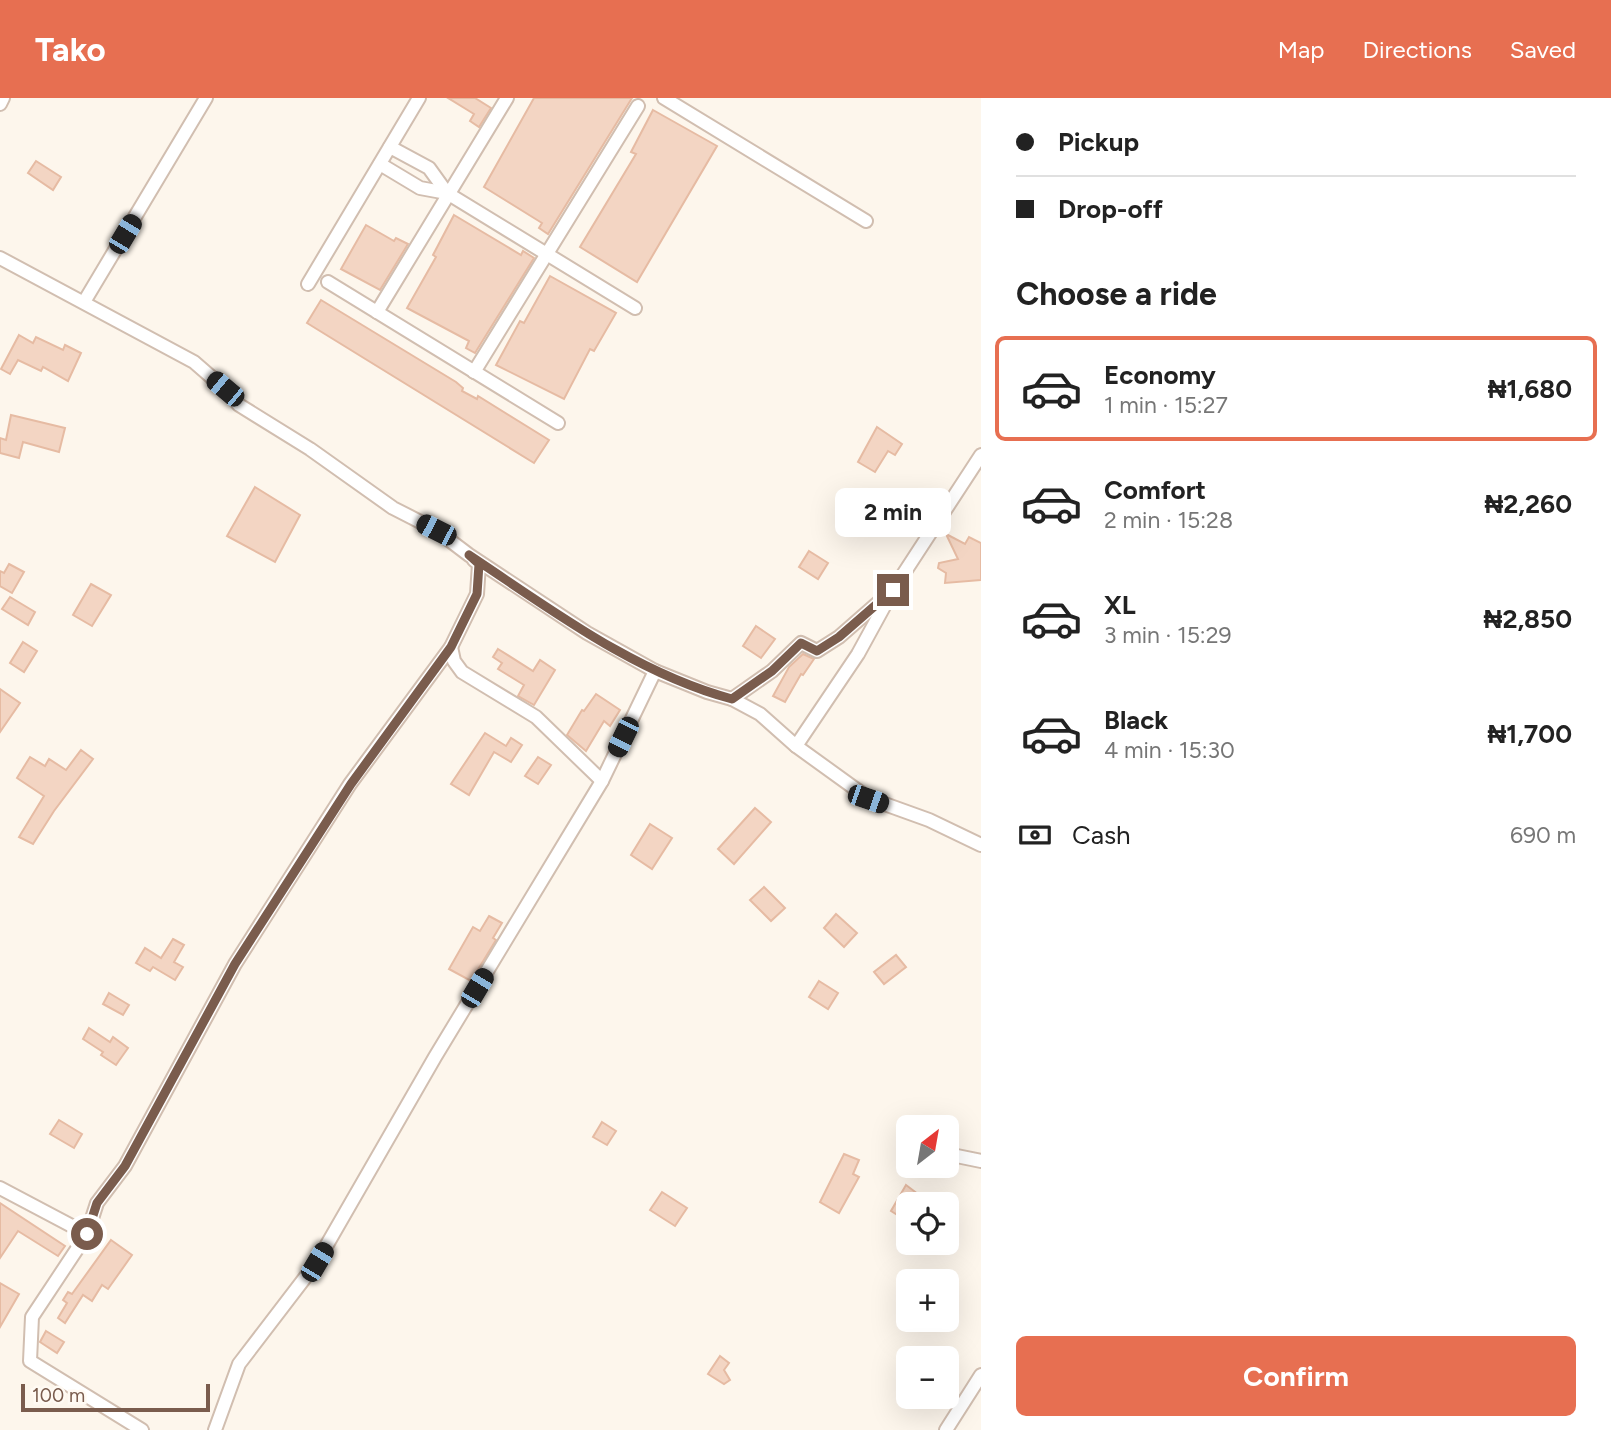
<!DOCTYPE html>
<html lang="en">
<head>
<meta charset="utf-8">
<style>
	body { margin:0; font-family:Figtree,sans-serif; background:#f6f6f6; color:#222; height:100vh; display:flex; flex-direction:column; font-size:26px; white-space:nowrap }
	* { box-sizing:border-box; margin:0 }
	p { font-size:23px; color:#767676 }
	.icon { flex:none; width:38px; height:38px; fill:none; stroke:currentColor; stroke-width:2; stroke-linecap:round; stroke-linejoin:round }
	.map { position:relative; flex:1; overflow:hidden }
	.drawer { display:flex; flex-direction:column; background:#fff; width:630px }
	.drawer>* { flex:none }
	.banner { display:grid; align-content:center; height:154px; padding:0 35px; background:#fff }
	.needle { width:46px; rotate:31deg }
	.buttons { position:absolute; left:896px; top:1017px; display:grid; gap:14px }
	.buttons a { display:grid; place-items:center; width:63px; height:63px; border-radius:10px; background:#fff; box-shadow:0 7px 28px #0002; font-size:35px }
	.scale { position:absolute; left:21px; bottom:18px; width:189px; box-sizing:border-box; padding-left:7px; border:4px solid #7a5c4d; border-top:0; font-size:19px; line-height:24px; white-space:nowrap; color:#7a5c4d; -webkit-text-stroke:5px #fffaf3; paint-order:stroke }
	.end { position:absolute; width:32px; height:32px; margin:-16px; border:9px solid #7a5c4d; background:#fff; box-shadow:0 0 0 4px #fff }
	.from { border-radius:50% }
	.bubble { position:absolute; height:49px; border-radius:10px; background:#fff; box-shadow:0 7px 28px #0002; font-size:23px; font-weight:700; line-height:49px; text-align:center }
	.car { position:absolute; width:21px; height:42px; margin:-21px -10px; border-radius:9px; box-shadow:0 0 5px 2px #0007; background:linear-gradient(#222 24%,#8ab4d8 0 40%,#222 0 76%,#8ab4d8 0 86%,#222 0) }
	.banner b { display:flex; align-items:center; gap:24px; height:66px; font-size:26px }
	.banner b+b { border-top:2px solid #e0e0e0 }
	.banner i { width:18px; height:18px; background:#222 }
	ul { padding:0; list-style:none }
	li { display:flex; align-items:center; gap:21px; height:105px; margin:0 14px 10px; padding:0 21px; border:4px solid transparent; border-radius:10px }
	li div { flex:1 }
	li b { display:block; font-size:26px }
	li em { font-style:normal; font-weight:700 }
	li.current { border-color:#e76f51 }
	li>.icon { width:63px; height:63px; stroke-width:1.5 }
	h2 { padding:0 35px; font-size:32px; line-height:84px }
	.pay { display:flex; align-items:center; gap:18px; height:77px; padding:0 35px; font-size:26px }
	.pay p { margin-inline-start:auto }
	.primary-button { display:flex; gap:14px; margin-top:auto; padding:14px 35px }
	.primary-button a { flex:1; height:80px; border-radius:10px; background:#e76f51; color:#fff; font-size:28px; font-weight:700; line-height:80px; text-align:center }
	header { display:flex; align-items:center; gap:42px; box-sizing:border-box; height:98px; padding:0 35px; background:#e76f51; color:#fff }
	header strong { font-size:33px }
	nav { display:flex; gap:38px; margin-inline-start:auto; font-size:24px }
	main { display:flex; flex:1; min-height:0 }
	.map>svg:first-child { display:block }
	.building { fill:#f3d5c3; stroke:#e6bba3; stroke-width:2 }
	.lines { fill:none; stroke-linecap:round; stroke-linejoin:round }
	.minor-casing { stroke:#d1beb0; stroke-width:16 }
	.minor { stroke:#fff; stroke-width:12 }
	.route { stroke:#7a5c4d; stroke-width:9 }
</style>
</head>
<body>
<header>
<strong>Tako</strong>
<nav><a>Map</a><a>Directions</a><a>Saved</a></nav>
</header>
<main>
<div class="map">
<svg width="981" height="1332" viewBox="0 0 981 1332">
	<rect width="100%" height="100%" fill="#fdf6ec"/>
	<!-- building -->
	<g class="building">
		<path d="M448,0H475L491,10L479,29L470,23L474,16Z"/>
		<path d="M534,0H632L548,136L539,130L542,125L484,89Z"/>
		<path d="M653,12L717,48L637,184L580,149L636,56L631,54Z"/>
		<path d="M36,63L61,79L53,92L28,75Z"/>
		<path d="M454,117L521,157L523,153L534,160L475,255L466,250L469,243L407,210L436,159L433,157Z"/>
		<path d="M366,127L394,143L396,140L408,146L380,192L341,171Z"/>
		<path d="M550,178L616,215L594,253L590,251L564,301L496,267L520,223L524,225Z"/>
		<path d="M321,202L456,284L463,290L462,293L477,301L478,298L549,342L534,365L307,225Z"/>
		<path d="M19,237L33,245L36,239L63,252L65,247L81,255L68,283L43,269L41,273L18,262L10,276L1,271Z"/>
		<path d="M11,317L65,330L59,354L23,344L19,360L0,355V340L6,342Z"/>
		<path d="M877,329L902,346L895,357L888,353L875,374L858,364Z"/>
		<path d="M255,389L300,417L275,464L227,438Z"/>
		<path d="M946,436L965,446L969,439L981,445V482L945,485L946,475L938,470L939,465L958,461Z"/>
		<path d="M809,453L828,465L818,481L799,469Z"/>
		<path d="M9,466L24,474L12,495L0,488V473L4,475Z"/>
		<path d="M91,486L111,497L92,528L73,517Z"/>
		<path d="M10,499L35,514L28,527L2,511Z"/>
		<path d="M756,528L775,541L761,560L743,548Z"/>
		<path d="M23,544L37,553L24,574L10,565Z"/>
		<path d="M498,551L533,573L540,562L555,572L534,607L518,598L524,587L498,571L502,565L493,559Z"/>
		<path d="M803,556L814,561L803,577L801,576L785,604L773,598L789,569Z"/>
		<path d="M0,591L20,605L0,634Z"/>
		<path d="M596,596L620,612L610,628L604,623L586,653L567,637L582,612L584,613Z"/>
		<path d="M485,635L506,648L511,640L522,647L511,664L494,654L469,697L451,686Z"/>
		<path d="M81,652L93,661L54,713L33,746L19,739L44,698L17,680L30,659L45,668L49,661L66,672Z"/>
		<path d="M538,659L551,667L538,686L525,678Z"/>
		<path d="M755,710L771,724L734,766L718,751Z"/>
		<path d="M650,726L672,740L652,771L631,757Z"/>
		<path d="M764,789L785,810L771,823L750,802Z"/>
		<path d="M836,816L857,835L844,849L824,830Z"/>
		<path d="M489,818L502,825L493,840L496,842L471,883L449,871L473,829L480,833Z"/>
		<path d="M173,841L184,847L174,864L183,869L175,882L153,869L150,873L136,865L145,850L161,860Z"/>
		<path d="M896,857L906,869L884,886L874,874Z"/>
		<path d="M819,883L838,895L828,911L809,899Z"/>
		<path d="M109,895L129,907L123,917L103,906Z"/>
		<path d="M89,930L110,944L113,939L128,950L116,967L101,957L103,954L83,941Z"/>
		<path d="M59,1022L82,1036L74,1050L50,1036Z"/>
		<path d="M602,1024L616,1033L607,1047L593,1039Z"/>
		<path d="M844,1056L859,1062L853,1076L859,1079L839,1115L820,1104Z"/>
		<path d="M906,1087L931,1106H908V1114L904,1121L891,1113Z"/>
		<path d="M662,1094L687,1110L675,1128L650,1112Z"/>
		<path d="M0,1105L65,1148L58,1158L18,1133L0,1160Z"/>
		<path d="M111,1142L132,1157L108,1191L102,1187L92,1203L83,1197L65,1225L58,1220L67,1205L63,1202L68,1194L72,1196Z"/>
		<path d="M0,1185L19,1196L0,1229Z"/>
		<path d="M46,1233L64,1244L57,1255L40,1244Z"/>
		<path d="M720,1258L729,1265L724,1272L730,1282L724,1286L708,1276Z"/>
	</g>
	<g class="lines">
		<!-- minor casing -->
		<g class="minor-casing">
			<g id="minor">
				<path d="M664,0L866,123"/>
				<path d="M0,6L3,0"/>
				<path d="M390,49L429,70L447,95"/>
				<path d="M380,66L420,90L447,95L635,210"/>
				<path d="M0,160L194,264L225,291L239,307L310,351L393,410L436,432L469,457L587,535L655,573L707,594L732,601L760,616L796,648L868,700L929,722L981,747"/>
				<path d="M328,184L558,325"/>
				<path d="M308,186L419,0"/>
				<path d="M84,204L206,0"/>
				<path d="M377,214L507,0"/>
				<path d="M474,274L638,8"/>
				<path d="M451,549L454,563L462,574L536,619L602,683"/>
				<path d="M732,601L772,573L801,545L817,553L839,539L887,497"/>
				<path d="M796,648L858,556L893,492L981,357"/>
				<path d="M947,1056L981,1063"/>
				<path d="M0,1090L87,1136L32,1219L30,1263L142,1332"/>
				<path d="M87,1136L97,1105L125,1068L235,866L350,686L451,549L477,496L479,466L474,462"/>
				<path d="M215,1332L239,1266L317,1164L435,959L602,683L655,573"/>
				<path d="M946,1332L981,1277"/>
			</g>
		</g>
		<!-- minor -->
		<use href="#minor" class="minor"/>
	</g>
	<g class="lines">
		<!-- route -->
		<path class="route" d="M87,1136L97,1105L125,1068L235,866L351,686L451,549L477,496L479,466L469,457C552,512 635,575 732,601L772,573L801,545L817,553L839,539L893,492"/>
	</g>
</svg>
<div class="buttons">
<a><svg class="needle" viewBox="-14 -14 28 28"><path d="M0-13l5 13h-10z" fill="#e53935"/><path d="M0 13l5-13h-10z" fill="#767676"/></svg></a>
<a><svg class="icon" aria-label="locate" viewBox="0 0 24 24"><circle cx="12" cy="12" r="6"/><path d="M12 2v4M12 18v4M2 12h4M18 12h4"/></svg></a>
<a>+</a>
<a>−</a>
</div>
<div class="scale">100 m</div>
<i class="end from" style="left:87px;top:1136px"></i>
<i class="end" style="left:893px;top:492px"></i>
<div class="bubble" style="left:835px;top:390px;width:116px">2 min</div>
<i class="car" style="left:125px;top:136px;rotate:31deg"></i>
<i class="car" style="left:225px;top:291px;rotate:310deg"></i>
<i class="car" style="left:436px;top:432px;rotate:297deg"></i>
<i class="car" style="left:623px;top:639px;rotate:206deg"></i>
<i class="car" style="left:868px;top:701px;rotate:109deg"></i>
<i class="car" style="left:477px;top:890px;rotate:31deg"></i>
<i class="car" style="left:317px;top:1164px;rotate:31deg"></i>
</div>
<section class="drawer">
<div class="banner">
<b><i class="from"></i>Pickup</b>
<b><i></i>Drop-off</b>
</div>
<h2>Choose a ride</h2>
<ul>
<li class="current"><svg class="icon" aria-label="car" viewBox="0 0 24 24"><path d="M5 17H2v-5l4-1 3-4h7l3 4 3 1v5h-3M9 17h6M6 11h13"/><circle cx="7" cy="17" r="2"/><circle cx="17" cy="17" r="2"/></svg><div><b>Economy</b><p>1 min · 15:27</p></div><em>₦1,680</em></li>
<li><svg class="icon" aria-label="car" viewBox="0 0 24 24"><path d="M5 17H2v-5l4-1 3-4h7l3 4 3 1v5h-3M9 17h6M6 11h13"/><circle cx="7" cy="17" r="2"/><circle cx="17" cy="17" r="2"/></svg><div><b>Comfort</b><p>2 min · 15:28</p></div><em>₦2,260</em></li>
<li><svg class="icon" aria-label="car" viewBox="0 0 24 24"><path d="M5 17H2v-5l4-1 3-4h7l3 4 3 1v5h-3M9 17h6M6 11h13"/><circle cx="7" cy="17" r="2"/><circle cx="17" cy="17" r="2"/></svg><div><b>XL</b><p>3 min · 15:29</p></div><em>₦2,850</em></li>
<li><svg class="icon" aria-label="car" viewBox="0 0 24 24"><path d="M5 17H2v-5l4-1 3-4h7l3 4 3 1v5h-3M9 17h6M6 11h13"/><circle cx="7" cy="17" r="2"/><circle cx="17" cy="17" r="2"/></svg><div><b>Black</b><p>4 min · 15:30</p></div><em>₦1,700</em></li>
</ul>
<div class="pay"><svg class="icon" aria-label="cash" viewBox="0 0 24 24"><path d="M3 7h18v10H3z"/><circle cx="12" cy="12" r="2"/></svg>Cash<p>690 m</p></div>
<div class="primary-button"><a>Confirm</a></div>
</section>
</main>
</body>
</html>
